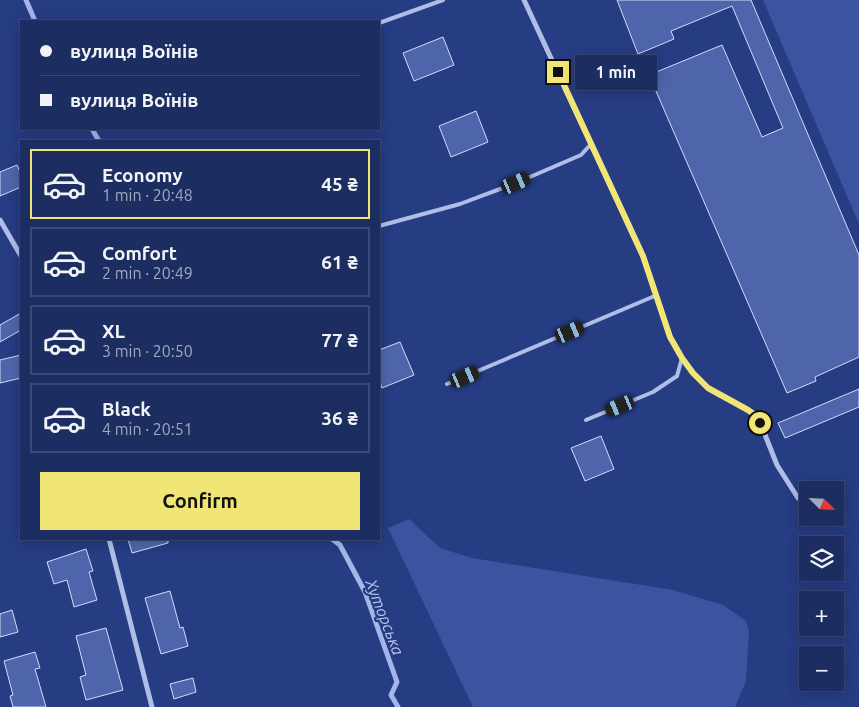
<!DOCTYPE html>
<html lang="en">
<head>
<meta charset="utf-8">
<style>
	body { margin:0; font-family:Ubuntu,sans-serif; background:#29396b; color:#f1f3f6; height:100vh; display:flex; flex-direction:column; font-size:19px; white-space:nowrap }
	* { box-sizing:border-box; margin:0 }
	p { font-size:16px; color:#a0a8be }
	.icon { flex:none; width:28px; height:28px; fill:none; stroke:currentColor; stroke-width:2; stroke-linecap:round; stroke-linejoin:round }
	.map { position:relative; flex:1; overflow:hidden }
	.details { position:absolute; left:20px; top:140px; width:360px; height:400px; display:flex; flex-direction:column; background:#1c2d62; border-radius:0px; box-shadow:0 2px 12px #0003,0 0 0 1px #3a4977 }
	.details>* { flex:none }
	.guide { position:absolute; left:20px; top:20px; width:360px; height:110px; border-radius:0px; box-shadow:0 2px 12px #0003,0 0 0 1px #3a4977; display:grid; align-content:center; height:110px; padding:0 20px; background:#1c2d62 }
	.needle { width:32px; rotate:114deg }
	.fabs { position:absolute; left:799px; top:481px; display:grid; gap:10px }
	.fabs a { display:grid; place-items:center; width:45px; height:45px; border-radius:0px; background:#1c2d62; box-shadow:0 2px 12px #0003,0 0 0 1px #3a4977; font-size:25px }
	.end { position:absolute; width:22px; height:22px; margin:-11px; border:6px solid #f0e575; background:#111; box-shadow:0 0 0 2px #111 }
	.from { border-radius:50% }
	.bubble { position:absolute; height:35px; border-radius:0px; background:#1c2d62; box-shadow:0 2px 12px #0003,0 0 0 1px #3a4977; font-size:16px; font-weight:700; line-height:35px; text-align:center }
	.car { position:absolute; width:15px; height:30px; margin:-15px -8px; border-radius:6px; box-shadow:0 0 4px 1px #0007; background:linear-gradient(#222 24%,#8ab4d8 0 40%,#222 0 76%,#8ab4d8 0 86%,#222 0) }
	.guide b { display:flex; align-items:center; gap:18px; height:48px; font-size:19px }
	.guide b+b { border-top:1px solid #3a4977 }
	.guide i { width:12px; height:12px; background:#f1f3f6 }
	ul { padding:9px 0 0; list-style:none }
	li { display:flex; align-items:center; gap:15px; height:70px; margin:0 10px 8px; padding:0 10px; border:2px solid #3a4977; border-radius:0px }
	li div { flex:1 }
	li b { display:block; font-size:19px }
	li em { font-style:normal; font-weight:700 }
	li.selected { border-color:#f0e575 }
	li>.icon { width:45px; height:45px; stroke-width:1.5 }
	.primary-button { display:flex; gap:10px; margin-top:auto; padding:10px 20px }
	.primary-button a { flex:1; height:58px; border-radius:0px; background:#f0e575; color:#111; font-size:20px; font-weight:700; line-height:58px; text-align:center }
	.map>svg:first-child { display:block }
	.green { fill:#3b54a0 }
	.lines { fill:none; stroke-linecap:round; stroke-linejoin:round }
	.stream { stroke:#a4b6e8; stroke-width:5 }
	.building { fill:#4f65ab; stroke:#d3dcf6 }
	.service { stroke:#afbde7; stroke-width:4 }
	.minor { stroke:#afbde7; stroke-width:5 }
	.route { stroke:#f0e575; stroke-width:6 }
	.labels { text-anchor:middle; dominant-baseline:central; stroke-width:4.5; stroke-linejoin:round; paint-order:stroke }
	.water-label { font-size:16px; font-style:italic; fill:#bbc8ef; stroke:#263c83 }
</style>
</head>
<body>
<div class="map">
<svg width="859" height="707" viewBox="0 0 859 707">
	<rect width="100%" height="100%" fill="#263c83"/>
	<!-- green -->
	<g class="green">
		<path d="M763,0H859V224Z"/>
		<path d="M409,519L440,548L472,558L673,590L723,605L746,621L749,631L746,681L735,707H473L388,528Z"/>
	</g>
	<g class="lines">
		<!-- stream -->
		<g class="stream">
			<path d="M26,0L35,21"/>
			<path d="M92,129L99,141"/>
			<path d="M332,539L340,545L365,592L397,682L391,695L398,707"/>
		</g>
	</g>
	<!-- building -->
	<g class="building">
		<path d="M617,0H751L859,255V357L815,377L816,381L787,393L649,75L722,45L762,137L783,128L732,6L671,31L674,39L638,54Z"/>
		<path d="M443,37L454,65L414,81L403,53Z"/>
		<path d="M476,111L488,142L451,157L439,126Z"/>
		<path d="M17,165L21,174V187L0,196V172Z"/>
		<path d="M21,313V330L0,342V325Z"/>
		<path d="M400,342L414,375L382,388L379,380V350Z"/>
		<path d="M21,355V378L0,383V360Z"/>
		<path d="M859,389V407L785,438L778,423Z"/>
		<path d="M601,436L614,469L585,481L571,448Z"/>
		<path d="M128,539H168V543L132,553Z"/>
		<path d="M86,549L93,571L89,572L97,600L74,607L67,580L54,584L47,562Z"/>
		<path d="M170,591L180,628L183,627L188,646L161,654L145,598Z"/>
		<path d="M12,610L18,632L0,637V614Z"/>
		<path d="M106,628L123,690L86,700L80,677L86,675L76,636Z"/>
		<path d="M35,652L40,668L35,669L46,707H13L10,696L13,695L4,661Z"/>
		<path d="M193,678L196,692L174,699L170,684Z"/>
	</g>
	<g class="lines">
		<!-- service -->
		<g class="service">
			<path d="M379,23L443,0"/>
			<path d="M379,226L460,204L516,183L581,155L591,144"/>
			<path d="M447,384L657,295"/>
			<path d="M586,420L653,392L677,376L682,358"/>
		</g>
		<!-- minor -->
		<g class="minor">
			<path d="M524,0L643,256L670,337L682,358L693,373L708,388L748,410L758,417L777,465L798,498"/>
			<path d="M0,220L21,256"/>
			<path d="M109,539L152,707"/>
		</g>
	</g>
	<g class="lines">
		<!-- route -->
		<path class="route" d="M558,72L643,256L670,337L682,358L693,373L708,388L748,410L758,417L760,423"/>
	</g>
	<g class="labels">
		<!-- water labels -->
		<g class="water-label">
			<text transform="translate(385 617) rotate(69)">Хуторська</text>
		</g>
	</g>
</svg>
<div class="fabs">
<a><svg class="needle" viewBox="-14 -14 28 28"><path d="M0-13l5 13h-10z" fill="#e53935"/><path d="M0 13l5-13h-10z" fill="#a0a8be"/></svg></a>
<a><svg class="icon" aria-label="layers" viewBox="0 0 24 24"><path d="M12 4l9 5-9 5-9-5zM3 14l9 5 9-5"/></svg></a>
<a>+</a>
<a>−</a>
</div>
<i class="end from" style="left:760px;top:423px"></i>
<i class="end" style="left:558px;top:72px"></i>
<div class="bubble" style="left:575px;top:55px;width:82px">1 min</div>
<i class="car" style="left:516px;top:183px;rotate:67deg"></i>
<i class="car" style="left:570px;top:332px;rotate:67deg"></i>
<i class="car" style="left:465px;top:377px;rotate:67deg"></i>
<i class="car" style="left:620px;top:406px;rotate:248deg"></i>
<div class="guide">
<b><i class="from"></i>вулиця Воїнів</b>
<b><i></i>вулиця Воїнів</b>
</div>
<section class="details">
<ul>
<li class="selected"><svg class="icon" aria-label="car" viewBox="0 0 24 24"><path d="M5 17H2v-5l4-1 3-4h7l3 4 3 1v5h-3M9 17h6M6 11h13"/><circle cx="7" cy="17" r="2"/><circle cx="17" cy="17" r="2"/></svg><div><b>Economy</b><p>1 min · 20:48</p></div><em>45 ₴</em></li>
<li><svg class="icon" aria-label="car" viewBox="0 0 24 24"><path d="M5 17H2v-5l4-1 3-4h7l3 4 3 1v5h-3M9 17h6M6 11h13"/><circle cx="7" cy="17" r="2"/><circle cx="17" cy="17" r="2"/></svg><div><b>Comfort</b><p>2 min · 20:49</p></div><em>61 ₴</em></li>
<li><svg class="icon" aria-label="car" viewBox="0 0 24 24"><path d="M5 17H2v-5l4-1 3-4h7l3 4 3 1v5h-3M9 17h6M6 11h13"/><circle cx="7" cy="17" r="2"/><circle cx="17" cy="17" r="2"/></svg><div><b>XL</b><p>3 min · 20:50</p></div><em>77 ₴</em></li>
<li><svg class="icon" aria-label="car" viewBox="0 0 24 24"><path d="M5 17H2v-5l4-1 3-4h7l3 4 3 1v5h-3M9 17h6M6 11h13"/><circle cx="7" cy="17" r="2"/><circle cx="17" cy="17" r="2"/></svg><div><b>Black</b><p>4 min · 20:51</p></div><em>36 ₴</em></li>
</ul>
<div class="primary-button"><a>Confirm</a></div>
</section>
</div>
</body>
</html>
